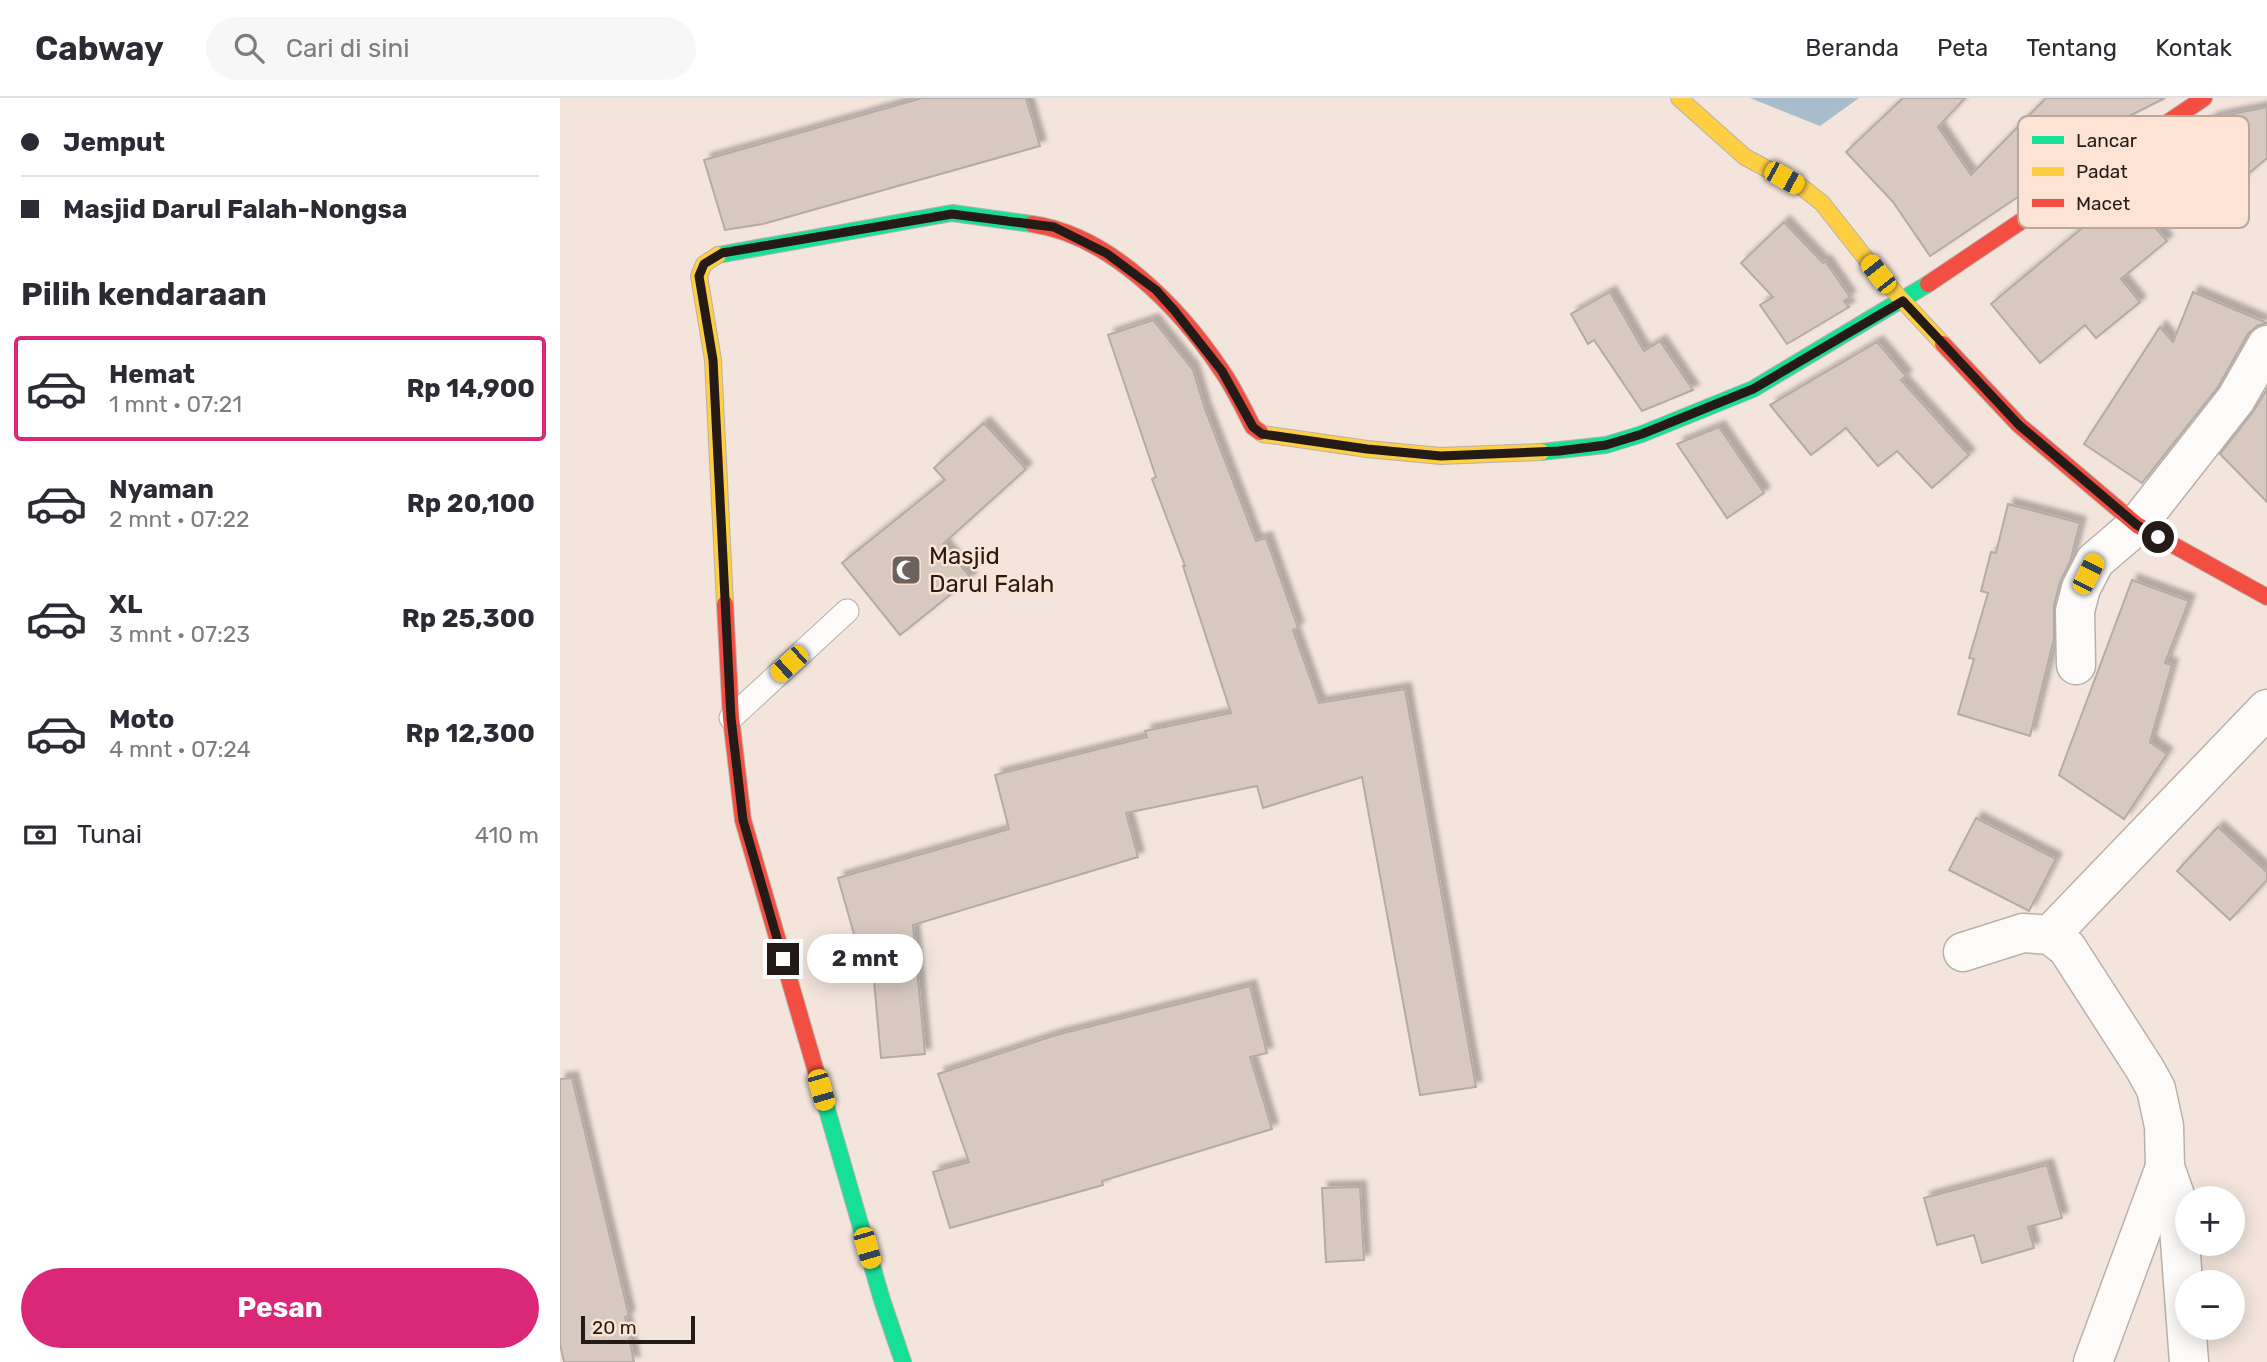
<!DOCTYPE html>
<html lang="id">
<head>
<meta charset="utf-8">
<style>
	body { margin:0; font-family:Rubik,sans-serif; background:#f7f7f7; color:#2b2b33; height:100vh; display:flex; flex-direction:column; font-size:26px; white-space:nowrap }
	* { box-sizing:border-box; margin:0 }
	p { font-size:23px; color:#7c7c81 }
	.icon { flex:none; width:38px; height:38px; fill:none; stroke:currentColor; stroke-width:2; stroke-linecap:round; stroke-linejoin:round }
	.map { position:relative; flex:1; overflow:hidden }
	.sheet { display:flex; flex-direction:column; background:#fff; width:560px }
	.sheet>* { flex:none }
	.banner { display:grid; align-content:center; height:154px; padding:0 21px; background:#fff }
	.buttons { position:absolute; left:1615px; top:1088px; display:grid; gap:14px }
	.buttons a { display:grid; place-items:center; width:70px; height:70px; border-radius:50%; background:#fff; box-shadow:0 4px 18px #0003; font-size:35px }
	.scale { position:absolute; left:21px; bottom:18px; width:114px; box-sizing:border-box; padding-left:7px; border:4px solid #241b16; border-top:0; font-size:19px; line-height:24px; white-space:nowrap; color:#241b16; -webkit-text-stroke:5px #fce3d3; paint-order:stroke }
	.end { position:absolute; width:32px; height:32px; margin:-16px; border:9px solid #241b16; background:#fff; box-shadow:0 0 0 4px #fff }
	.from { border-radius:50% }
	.bubble { position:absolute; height:49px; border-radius:24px; background:#fff; box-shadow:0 4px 18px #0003; font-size:23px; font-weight:700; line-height:49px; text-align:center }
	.car { position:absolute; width:21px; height:42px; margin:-21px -10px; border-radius:9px; box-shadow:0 0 5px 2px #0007; background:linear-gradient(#f5c518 24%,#345 0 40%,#f5c518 0 76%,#345 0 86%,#f5c518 0) }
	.banner b { display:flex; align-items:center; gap:24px; height:66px; font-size:26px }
	.banner b+b { border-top:2px solid #e1e1e2 }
	.banner i { width:18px; height:18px; background:#2b2b33 }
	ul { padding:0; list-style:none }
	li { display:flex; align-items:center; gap:21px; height:105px; margin:0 14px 10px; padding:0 7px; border:4px solid transparent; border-radius:7px }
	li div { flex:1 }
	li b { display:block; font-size:26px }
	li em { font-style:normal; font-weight:700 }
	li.selected { border-color:#db2777 }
	li>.icon { width:63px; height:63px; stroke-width:1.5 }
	h2 { padding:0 21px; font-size:32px; line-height:84px }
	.pay { display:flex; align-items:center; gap:18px; height:77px; padding:0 21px; font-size:26px }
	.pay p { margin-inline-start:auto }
	.action { display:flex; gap:14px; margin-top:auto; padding:14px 21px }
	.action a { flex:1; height:80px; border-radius:42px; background:#db2777; color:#fff; font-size:28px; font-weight:700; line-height:80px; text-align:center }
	header { display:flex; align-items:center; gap:42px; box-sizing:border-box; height:98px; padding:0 35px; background:#fff; border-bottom:2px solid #e1e1e2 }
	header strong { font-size:33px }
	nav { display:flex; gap:38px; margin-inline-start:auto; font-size:24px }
	.search { width:490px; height:63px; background:#f7f7f7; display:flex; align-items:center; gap:18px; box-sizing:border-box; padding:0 24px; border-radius:38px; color:#7c7c81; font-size:26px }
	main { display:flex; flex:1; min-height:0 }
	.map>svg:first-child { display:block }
	.water { fill:#a7bdce }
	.building { fill:#d7c9c0; stroke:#b5aba4; stroke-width:2; filter:url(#shadow) }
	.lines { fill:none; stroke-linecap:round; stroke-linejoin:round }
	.lane-casing { stroke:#bab0a9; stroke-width:25 }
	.street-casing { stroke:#bab0a9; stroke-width:41 }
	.fast-casing { stroke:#bab0a9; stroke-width:18 }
	.slow-casing { stroke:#bab0a9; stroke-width:18 }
	.jam-casing { stroke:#bab0a9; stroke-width:18 }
	.lane { stroke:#fdfbfa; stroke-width:23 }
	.street { stroke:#fdfbfa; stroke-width:38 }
	.fast { stroke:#16e098; stroke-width:16 }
	.slow { stroke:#ffcf43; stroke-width:16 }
	.jam { stroke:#f24e42; stroke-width:16 }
	.route { stroke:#241b16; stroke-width:9 }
	.labels { text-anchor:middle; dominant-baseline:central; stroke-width:5; stroke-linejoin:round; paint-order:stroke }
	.poi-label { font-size:24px; fill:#241b16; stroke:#fce3d3; text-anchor:start }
	.key { fill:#fce3d3; stroke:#bba79a; stroke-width:2 }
	.key-label { font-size:19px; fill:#241b16 }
</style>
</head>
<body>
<header>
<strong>Cabway</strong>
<div class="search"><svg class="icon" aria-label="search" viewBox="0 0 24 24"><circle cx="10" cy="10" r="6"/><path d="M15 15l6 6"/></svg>Cari di sini</div>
<nav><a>Beranda</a><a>Peta</a><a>Tentang</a><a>Kontak</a></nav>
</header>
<main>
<section class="sheet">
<div class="banner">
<b><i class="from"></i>Jemput</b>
<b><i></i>Masjid Darul Falah-Nongsa</b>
</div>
<h2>Pilih kendaraan</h2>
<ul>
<li class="selected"><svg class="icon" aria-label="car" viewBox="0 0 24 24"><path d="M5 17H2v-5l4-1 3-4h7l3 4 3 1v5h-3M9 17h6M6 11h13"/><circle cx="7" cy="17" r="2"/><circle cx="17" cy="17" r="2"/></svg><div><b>Hemat</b><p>1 mnt · 07:21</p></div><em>Rp 14,900</em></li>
<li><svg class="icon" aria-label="car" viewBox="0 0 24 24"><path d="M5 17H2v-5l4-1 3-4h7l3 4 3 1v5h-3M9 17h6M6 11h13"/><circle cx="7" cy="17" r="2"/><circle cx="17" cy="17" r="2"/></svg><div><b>Nyaman</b><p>2 mnt · 07:22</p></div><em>Rp 20,100</em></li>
<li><svg class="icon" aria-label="car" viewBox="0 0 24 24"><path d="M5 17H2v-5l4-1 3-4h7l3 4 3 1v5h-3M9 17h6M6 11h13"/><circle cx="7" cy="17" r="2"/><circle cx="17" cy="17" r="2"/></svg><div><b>XL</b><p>3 mnt · 07:23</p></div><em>Rp 25,300</em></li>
<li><svg class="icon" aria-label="car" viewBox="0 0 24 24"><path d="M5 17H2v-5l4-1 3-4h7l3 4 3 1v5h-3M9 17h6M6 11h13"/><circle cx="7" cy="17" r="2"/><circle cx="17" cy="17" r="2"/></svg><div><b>Moto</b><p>4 mnt · 07:24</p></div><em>Rp 12,300</em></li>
</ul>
<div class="pay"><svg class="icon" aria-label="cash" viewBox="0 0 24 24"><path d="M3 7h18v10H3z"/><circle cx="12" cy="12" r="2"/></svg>Tunai<p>410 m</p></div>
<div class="action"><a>Pesan</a></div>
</section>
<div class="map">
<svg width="1707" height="1264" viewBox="0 0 1707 1264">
	<defs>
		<filter id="shadow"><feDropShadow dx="6" dy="-6" stdDeviation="2" flood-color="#0004"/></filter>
	</defs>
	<rect width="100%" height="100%" fill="#f3e5dc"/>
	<!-- water -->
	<path class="water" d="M1190,0H1299L1260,28Z"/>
	<!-- building -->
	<g class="building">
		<path d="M362,0H466L480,48L203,126L165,132L144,62Z"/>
		<path d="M1343,0H1405L1378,29L1411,77L1486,0H1605L1532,37L1535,47L1370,158L1333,104L1286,54Z"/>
		<path d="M1707,9V60L1674,88L1621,97L1623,103L1579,111L1607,143L1561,181L1580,204L1536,240L1525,227L1480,265L1431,206L1581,81L1575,73L1653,20Z"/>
		<path d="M1224,124L1263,165L1265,163L1290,199L1284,203L1289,209L1227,246L1200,207L1213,199L1181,165Z"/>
		<path d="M1050,194L1084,253L1100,243L1133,292L1082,313L1034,242L1028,246L1011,216Z"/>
		<path d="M1633,194L1707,225L1697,228L1688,236L1658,289L1582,385L1524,346L1600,229L1613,244Z"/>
		<path d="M593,222L633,272L645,311L696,443L706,440L738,530L733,532L759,605L845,591L916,989L860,997L802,679L703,710L697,688L566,715L578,759L353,827L365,956L321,960L310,839L296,843L278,780L449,731L435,677L587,639L585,633L671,615L623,468H625L592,381L596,379L548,237Z"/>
		<path d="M1317,244L1346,278L1341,282L1409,357L1372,390L1337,353L1318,368L1286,330L1251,357L1210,307Z"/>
		<path d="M1707,291V404L1660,356L1693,314Z"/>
		<path d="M424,325L466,371L383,446L411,480L340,537L282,465L385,382L374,370Z"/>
		<path d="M1159,329L1204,395L1167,420L1117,346Z"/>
		<path d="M1448,406L1520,425L1510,464L1500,484L1494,507V541L1470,638L1398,616L1414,561L1409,560L1428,495L1421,493L1431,454L1436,455Z"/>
		<path d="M1572,482L1629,503L1605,565L1612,567L1590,644L1607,656L1564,721L1499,677Z"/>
		<path d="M1416,720L1496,761L1469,813L1389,772Z"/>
		<path d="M1658,729L1707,774V782L1670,822L1617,773Z"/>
		<path d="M690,888L707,955L690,959L712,1031L542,1083L543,1087L390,1130L373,1074L409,1064L378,976L496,937Z"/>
		<path d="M12,980L69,1218L65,1219L74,1264H4L0,1246V981Z"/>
		<path d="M1487,1067L1502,1120L1468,1129L1474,1150L1422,1165L1414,1137L1377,1147L1364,1100Z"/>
		<path d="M800,1089L804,1162L766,1164L762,1090Z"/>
	</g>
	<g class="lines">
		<!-- lane casing -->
		<g class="lane-casing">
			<path id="lane" d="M171,620L287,513"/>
		</g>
		<!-- street casing -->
		<g class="street-casing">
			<g id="street">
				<path d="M1516,567L1515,513L1521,490L1535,463L1577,427L1676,301L1707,247"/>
				<path d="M1490,837L1707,611"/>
				<path d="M1403,854L1463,835L1490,837L1507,850L1585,971L1596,991L1604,1028L1605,1069L1617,1103L1629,1264"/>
				<path d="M1533,1264L1605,1069"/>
			</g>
		</g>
		<!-- fast casing -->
		<g class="fast-casing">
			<g id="fast">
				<path d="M158,157L392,115L472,126"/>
				<path d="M981,354L1046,347L1082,336L1193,291L1368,186"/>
				<path d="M257,977L322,1202L343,1264"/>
			</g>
		</g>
		<!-- slow casing -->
		<g class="slow-casing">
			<g id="slow">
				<path d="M1119,0L1185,59L1243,90L1262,105L1318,176L1383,246"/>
				<path d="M158,157L144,166L139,178L153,262L165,506"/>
				<path d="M700,334L703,336L807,351L881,358L981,354"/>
			</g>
		</g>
		<!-- jam casing -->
		<g class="jam-casing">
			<g id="jam">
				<path d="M472,126C550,137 620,210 662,273C674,290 683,310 693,329L700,334"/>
				<path d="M1368,186L1644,0"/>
				<path d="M1383,246L1459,327L1577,427L1707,499"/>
				<path d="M165,506L171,620L183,722L257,977"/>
			</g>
		</g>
		<!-- lane -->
		<use href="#lane" class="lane"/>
		<!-- street -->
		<use href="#street" class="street"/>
		<!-- fast -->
		<use href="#fast" class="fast"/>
		<!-- slow -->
		<use href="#slow" class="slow"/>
		<!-- jam -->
		<use href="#jam" class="jam"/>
	</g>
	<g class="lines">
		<!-- route -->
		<path class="route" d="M223,861L183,722L171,620L153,262L139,178L144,166L162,155L392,116L494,129L546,155L596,192L614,212L662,273L693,329L702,336L807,351L881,358L999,353L1046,347L1082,336L1193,291L1343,203L1459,327L1577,427L1598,439"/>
	</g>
	<!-- icons -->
	<defs>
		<g id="mosque-square" transform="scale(1.575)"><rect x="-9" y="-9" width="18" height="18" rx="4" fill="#6c625b" stroke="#fce3d3"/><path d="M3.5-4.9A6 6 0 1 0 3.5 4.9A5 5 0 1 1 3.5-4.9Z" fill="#fff"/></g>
	</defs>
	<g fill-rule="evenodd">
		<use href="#mosque-square" x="346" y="472"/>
	</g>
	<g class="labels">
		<!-- poi labels -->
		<g class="poi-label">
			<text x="369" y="458">Masjid<tspan x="369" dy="28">Darul Falah</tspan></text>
		</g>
	</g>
	<!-- legend -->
	<rect x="1458" y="18" width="231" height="112" rx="10" class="key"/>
	<rect x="1472" y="38" width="32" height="8" fill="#16e098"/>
	<rect x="1472" y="69" width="32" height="9" fill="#ffcf43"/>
	<rect x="1472" y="101" width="32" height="8" fill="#f24e42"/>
	<g class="key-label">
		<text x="1516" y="49">Lancar</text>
		<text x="1516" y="80">Padat</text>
		<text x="1516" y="112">Macet</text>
	</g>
</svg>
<div class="buttons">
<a>+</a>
<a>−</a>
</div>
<div class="scale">20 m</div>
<i class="end from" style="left:1598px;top:439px"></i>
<i class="end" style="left:223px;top:861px"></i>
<div class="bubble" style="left:247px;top:836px;width:116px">2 mnt</div>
<i class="car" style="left:1224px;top:80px;rotate:119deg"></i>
<i class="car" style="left:1318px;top:176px;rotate:322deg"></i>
<i class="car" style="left:1528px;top:476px;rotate:27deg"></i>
<i class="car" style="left:229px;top:566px;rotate:228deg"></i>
<i class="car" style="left:261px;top:992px;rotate:164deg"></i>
<i class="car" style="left:307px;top:1150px;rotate:164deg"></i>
</div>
</main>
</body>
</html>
